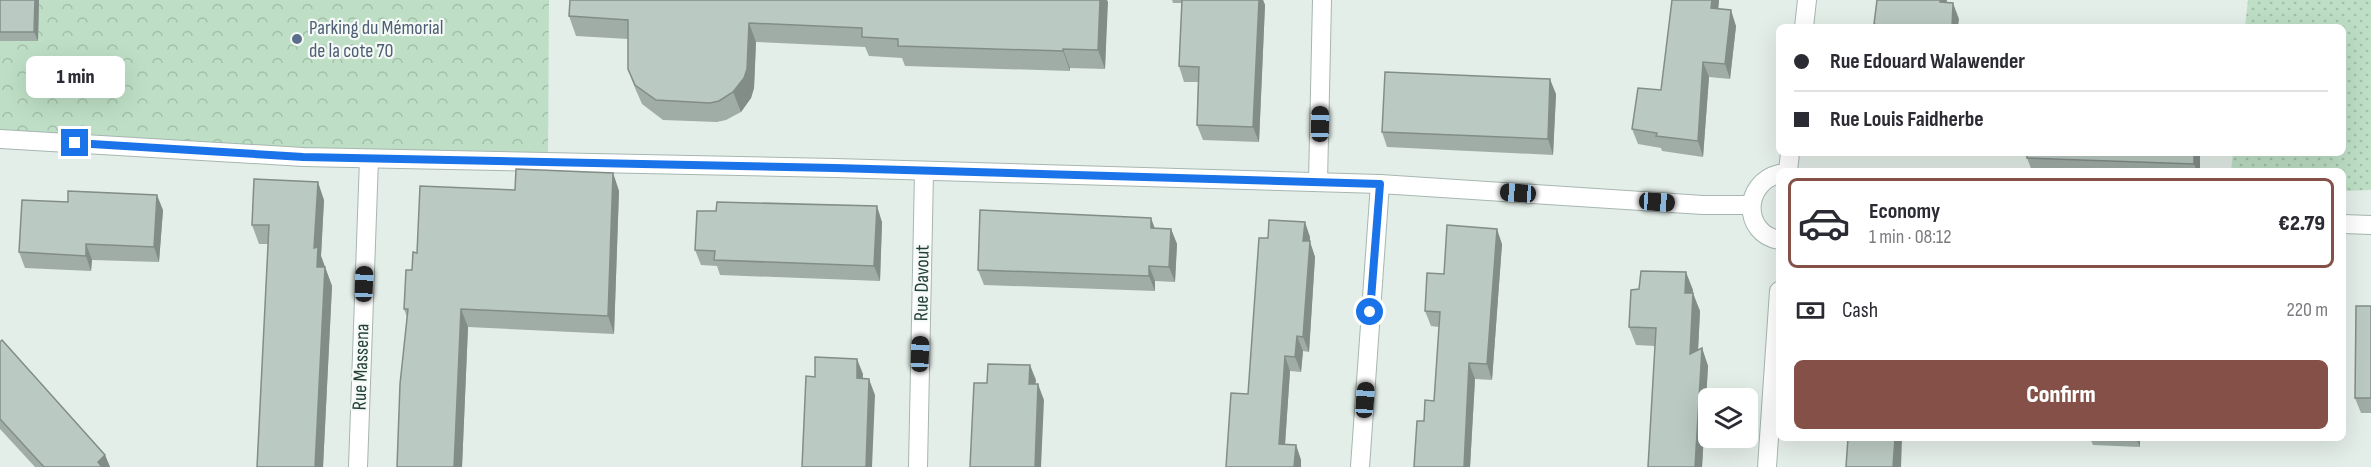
<!DOCTYPE html>
<html lang="en">
<head>
<meta charset="utf-8">
<style>
	body { margin:0; font-family:"Sofia Sans Condensed",sans-serif; background:#f7f7f7; color:#2b2b33; height:100vh; display:flex; flex-direction:column; font-size:22px; white-space:nowrap }
	* { box-sizing:border-box; margin:0 }
	p { font-size:20px; color:#7c7c81 }
	.icon { flex:none; width:33px; height:33px; fill:none; stroke:currentColor; stroke-width:2; stroke-linecap:round; stroke-linejoin:round }
	.map { position:relative; flex:1; overflow:hidden }
	.details { position:absolute; left:1776px; top:168px; width:570px; height:273px; display:flex; flex-direction:column; background:#fff; border-radius:9px; box-shadow:0 6px 24px #0002 }
	.details>* { flex:none }
	.top-card { position:absolute; left:1776px; top:24px; width:570px; height:132px; border-radius:9px; box-shadow:0 6px 24px #0002; display:grid; align-content:center; height:132px; padding:0 18px; background:#fff }
	.controls { position:absolute; left:1698px; top:388px; display:grid; gap:12px }
	.controls a { display:grid; place-items:center; width:60px; height:60px; border-radius:9px; background:#fff; box-shadow:0 6px 24px #0002; font-size:30px }
	.end { position:absolute; width:27px; height:27px; margin:-14px; border:8px solid #1a73e8; background:#fff; box-shadow:0 0 0 3px #fff }
	.from { border-radius:50% }
	.bubble { position:absolute; height:42px; border-radius:9px; background:#fff; box-shadow:0 6px 24px #0002; font-size:20px; font-weight:800; line-height:42px; text-align:center }
	.car { position:absolute; width:18px; height:36px; margin:-18px -9px; border-radius:8px; box-shadow:0 0 4px 2px #0007; background:linear-gradient(#222 24%,#8ab4d8 0 40%,#222 0 76%,#8ab4d8 0 86%,#222 0) }
	.top-card b { display:flex; align-items:center; gap:21px; height:57px; font-size:22px }
	.top-card b+b { border-top:2px solid #e1e1e2 }
	.top-card i { width:15px; height:15px; background:#2b2b33 }
	ul { padding:10px 0 0; list-style:none }
	li { display:flex; align-items:center; gap:18px; height:90px; margin:0 12px 9px; padding:0 6px; border:3px solid transparent; border-radius:9px }
	li div { flex:1 }
	li b { display:block; font-size:22px }
	li em { font-style:normal; font-weight:800 }
	li.active { border-color:#845047 }
	li>.icon { width:54px; height:54px; stroke-width:1.5 }
	.pay { display:flex; align-items:center; gap:15px; height:66px; padding:0 18px; font-size:22px }
	.pay p { margin-inline-start:auto }
	.primary-button { display:flex; gap:12px; margin-top:auto; padding:12px 18px }
	.primary-button a { flex:1; height:69px; border-radius:9px; background:#845047; color:#fff; font-size:24px; font-weight:800; line-height:69px; text-align:center }
	.map>svg:first-child { display:block }
	.grass { fill:url(#grass-dots) }
	.park { fill:url(#park-crowns) }
	.lines { fill:none; stroke-linecap:round; stroke-linejoin:round }
	.minor-casing { stroke:#a6b6b0; stroke-width:20 }
	.minor { stroke:#fff; stroke-width:18 }
	.wall { fill:#a0ada7 }
	.shaded-wall { fill:#828d88 }
	.building { fill:#bac9c2; stroke:#828d88; stroke-width:1.5 }
	.route { stroke:#1a73e8; stroke-width:8 }
	.service-dot { fill:#5c6f8a; stroke:#f5faf7; stroke-width:2 }
	.labels { text-anchor:middle; dominant-baseline:central; stroke-width:4.5; stroke-linejoin:round; paint-order:stroke }
	.service-label { font-size:20px; fill:#4e5e75; stroke:#f5faf7; text-anchor:start }
	.street-label { font-size:20px; fill:#234037; stroke:#f5faf7 }
</style>
</head>
<body>
<div class="map">
<svg width="2371" height="467" viewBox="0 0 2371 467">
	<defs>
		<pattern id="grass-dots" width="8" height="8" patternUnits="userSpaceOnUse" patternTransform="scale(1.5)"><rect width="8" height="8" fill="#bedfc5"/><path d="M2 2h.1M6 6h.1" fill="none" stroke="#a3c0aa" stroke-width="1.8" stroke-linecap="round"/></pattern>
		<pattern id="park-crowns" width="20" height="18" patternUnits="userSpaceOnUse" patternTransform="scale(1.5)"><rect width="20" height="18" fill="#bedfc5"/><path d="M2 6a3 3 0 1 1 6 0M12 15a3 3 0 1 1 6 0" fill="none" stroke="#a3c0aa"/></pattern>
	</defs>
	<rect width="100%" height="100%" fill="#e4eee9"/>
	<!-- grass -->
	<path class="grass" d="M2248,0H2371V190L2343,191V171H2231L2233,153H2343V27H2245Z"/>
	<!-- park -->
	<path class="park" d="M0,0H549L548,162L0,139Z"/>
	<g class="lines">
		<!-- minor casing -->
		<g class="minor-casing">
			<g id="minor">
				<path d="M1804,27L1807,0"/>
				<path d="M0,139L303,157L835,168L1380,184L1703,205H1750"/>
				<path d="M1788,171L1790,153"/>
				<path d="M1779,174C1743,183 1742,233 1779,240"/>
				<path d="M1318,182L1322,0"/>
				<path d="M2343,224L2371,225"/>
				<path d="M358,467L369,159"/>
				<path d="M918,467L924,172"/>
				<path d="M1360,467L1380,184"/>
				<path d="M1767,467L1779,291"/>
			</g>
		</g>
		<!-- minor -->
		<use href="#minor" class="minor"/>
	</g>
	<!-- wall -->
	<g class="wall">
		<path d="M0,0H39L38,41H0Z"/>
		<path d="M570,0H1107L1105,69L1070,68V71L905,66L902,58L869,56L865,47L756,42L754,88L751,98L741,112L726,120L717,122L663,120L642,104L635,88L628,69V39L576,36L569,16Z"/>
		<path d="M1172,0H1263L1265,5L1259,142L1203,140L1197,125L1198,82H1184L1179,66L1182,3H1173Z"/>
		<path d="M1719,0L1718,9L1736,26L1730,79L1709,77L1703,157L1662,151L1661,148L1638,144L1632,129L1661,90Z"/>
		<path d="M1556,94L1553,155L1387,147L1382,132Z"/>
		<path d="M2200,153V171H2032L2027,158Z"/>
		<path d="M613,173L619,191L614,334L468,327L462,467H397L407,317L404,309L412,270L417,253L515,190Z"/>
		<path d="M324,200L321,256L332,286L323,467H257L268,244H259L252,225Z"/>
		<path d="M163,210L159,262L92,260L91,271L25,268L19,252Z"/>
		<path d="M882,222L880,281L720,275L717,266L701,265L695,250Z"/>
		<path d="M1155,228L1171,229L1177,244L1175,282L1155,281V291L984,285L978,270Z"/>
		<path d="M1310,237V242L1315,257L1309,352L1303,351L1301,372L1290,371L1285,444L1296,445L1301,460V467L1248,394Z"/>
		<path d="M1502,244L1492,380L1475,379L1470,467L1424,421L1434,401L1439,327L1431,326L1425,311L1444,274Z"/>
		<path d="M1693,290L1692,293L1700,311L1698,350L1702,348L1708,366L1702,467H1648L1655,346L1636,345L1629,327Z"/>
		<path d="M2371,306V413H2361L2355,398Z"/>
		<path d="M0,342L105,455L110,467H35L0,429Z"/>
		<path d="M2090,438H2140V447L2093,445Z"/>
	</g>
	<!-- shaded-wall -->
	<g class="shaded-wall">
		<path d="M35,0H39L38,41L34,32Z"/>
		<path d="M1100,0H1107L1108,2L1105,69L1098,50Z"/>
		<path d="M1259,0H1263L1265,5L1259,142L1253,127Z"/>
		<path d="M1712,0H1719L1717,24L1711,8Z"/>
		<path d="M1940,0H1947L1945,17L1940,2Z"/>
		<path d="M1953,3L1959,19L1958,27H1952Z"/>
		<path d="M1731,10L1736,26L1730,79L1725,64Z"/>
		<path d="M749,23L756,42L754,88L751,98L741,112L733,92Z"/>
		<path d="M1063,49L1070,68V71L1063,51Z"/>
		<path d="M1703,62L1709,77L1703,157L1698,141Z"/>
		<path d="M1550,79L1556,94L1553,155L1548,139Z"/>
		<path d="M2194,153H2200V171H2197L2194,164Z"/>
		<path d="M613,173L619,191L614,334L608,316Z"/>
		<path d="M318,182L324,200L321,256L332,286L323,467H315L317,267L314,248Z"/>
		<path d="M157,195L163,210L159,262L154,247Z"/>
		<path d="M877,206L882,222L880,281L874,266Z"/>
		<path d="M1151,218L1157,234L1151,228Z"/>
		<path d="M1305,222L1310,237V242L1315,257L1309,352L1303,337V241Z"/>
		<path d="M1171,229L1177,244L1175,282L1169,267Z"/>
		<path d="M1497,229L1502,244L1492,380L1487,364Z"/>
		<path d="M86,244L92,260L91,271L86,256Z"/>
		<path d="M1149,266L1155,281V291L1149,276Z"/>
		<path d="M1686,272L1693,290L1691,311L1685,293Z"/>
		<path d="M1693,293L1700,311L1697,372L1690,354Z"/>
		<path d="M461,309L468,327L462,467H454Z"/>
		<path d="M1297,336L1303,351L1301,372L1295,357Z"/>
		<path d="M1702,348L1708,366L1702,467H1695Z"/>
		<path d="M1285,356L1290,371L1284,459L1279,444Z"/>
		<path d="M857,359L863,374L862,394L857,378Z"/>
		<path d="M1469,363L1475,379L1470,467H1464Z"/>
		<path d="M1030,365L1036,380L1034,399L1029,384Z"/>
		<path d="M869,379L875,395L872,467H866Z"/>
		<path d="M1038,384L1044,400L1041,467H1035Z"/>
		<path d="M1895,438H1902L1901,467H1893Z"/>
		<path d="M2136,438H2140V447Z"/>
		<path d="M1296,445L1301,460V467H1294Z"/>
		<path d="M105,455L110,467H99L98,462Z"/>
	</g>
	<!-- building -->
	<g class="building">
		<path d="M0,0H35L34,32H0Z"/>
		<path d="M570,0H1100L1098,50L1063,49V51L898,46V39L862,37V28L749,23L747,69L744,78L733,92L719,101L710,103L656,100L635,85L628,69V20L569,16Z"/>
		<path d="M1182,0H1259L1253,127L1197,125L1199,67L1179,66Z"/>
		<path d="M1672,0H1712L1711,8L1731,10L1725,64L1703,62L1698,141L1656,136L1657,133L1632,129L1638,88L1661,90Z"/>
		<path d="M1877,0H1940V2L1953,3L1952,27H1883L1874,24Z"/>
		<path d="M1385,72L1550,79L1548,139L1382,132Z"/>
		<path d="M2027,153H2194V164L2027,158Z"/>
		<path d="M516,169L613,173L608,316L461,309L454,467H397L400,384L408,309H404L406,270H412L413,252L417,253L420,186L515,190Z"/>
		<path d="M254,179L318,182L314,248L318,247L317,267H325L315,467H257L269,225H252Z"/>
		<path d="M68,191L157,195L154,247L86,244V256L19,252L22,200L68,202Z"/>
		<path d="M717,202L877,206L874,266L714,260L715,251L695,250L697,211H716Z"/>
		<path d="M980,210L1151,218V228L1171,229L1169,267L1149,266V276L978,270Z"/>
		<path d="M1269,220L1305,222L1303,241H1310L1303,337L1297,336L1295,357L1285,356L1279,444L1296,445L1294,467H1226L1231,393L1248,394L1259,238H1268Z"/>
		<path d="M1447,225L1497,229L1487,364L1469,363L1464,467H1414L1417,421H1424L1425,400L1434,401L1440,312L1425,311L1427,273L1444,274Z"/>
		<path d="M1641,271L1686,272L1685,293H1693L1690,354L1702,348L1695,467H1648L1656,328L1629,327L1631,290L1639,289Z"/>
		<path d="M2356,306H2371V398H2355Z"/>
		<path d="M2,340L105,455L98,462L102,467H44L0,419V342Z"/>
		<path d="M815,357L857,359V378L869,379L866,467H802L806,376L815,377Z"/>
		<path d="M988,364L1030,365L1029,384H1038L1035,467H970L974,383H987Z"/>
		<path d="M1848,438H1895L1893,467H1846Z"/>
	</g>
	<g class="lines">
		<!-- route -->
		<path class="route" d="M75,143L303,157L835,168L1380,184L1370,312"/>
	</g>
	<!-- markers -->
	<circle class="service-dot" cx="297" cy="39" r="6"/>
	<g class="labels">
		<!-- service labels -->
		<g class="service-label">
			<text x="309" y="28">Parking du Mémorial<tspan x="309" dy="23">de la cote 70</tspan></text>
		</g>
		<!-- street labels -->
		<g class="street-label">
			<text transform="translate(922 283) rotate(-89)">Rue Davout</text>
			<text transform="translate(361 367) rotate(-88)">Rue Massena</text>
		</g>
	</g>
</svg>
<div class="controls">
<a><svg class="icon" aria-label="layers" viewBox="0 0 24 24"><path d="M12 4l9 5-9 5-9-5zM3 14l9 5 9-5"/></svg></a>
</div>
<i class="end from" style="left:1370px;top:312px"></i>
<i class="end" style="left:75px;top:143px"></i>
<div class="bubble" style="left:26px;top:56px;width:99px">1 min</div>
<i class="car" style="left:1320px;top:124px;rotate:1deg"></i>
<i class="car" style="left:1518px;top:193px;rotate:274deg"></i>
<i class="car" style="left:1657px;top:202px;rotate:94deg"></i>
<i class="car" style="left:364px;top:284px;rotate:2deg"></i>
<i class="car" style="left:920px;top:354px;rotate:2deg"></i>
<i class="car" style="left:1365px;top:400px;rotate:4deg"></i>
<div class="top-card">
<b><i class="from"></i>Rue Edouard Walawender</b>
<b><i></i>Rue Louis Faidherbe</b>
</div>
<section class="details">
<ul>
<li class="active"><svg class="icon" aria-label="car" viewBox="0 0 24 24"><path d="M5 17H2v-5l4-1 3-4h7l3 4 3 1v5h-3M9 17h6M6 11h13"/><circle cx="7" cy="17" r="2"/><circle cx="17" cy="17" r="2"/></svg><div><b>Economy</b><p>1 min · 08:12</p></div><em>€2.79</em></li>
</ul>
<div class="pay"><svg class="icon" aria-label="cash" viewBox="0 0 24 24"><path d="M3 7h18v10H3z"/><circle cx="12" cy="12" r="2"/></svg>Cash<p>220 m</p></div>
<div class="primary-button"><a>Confirm</a></div>
</section>
</div>
</body>
</html>
